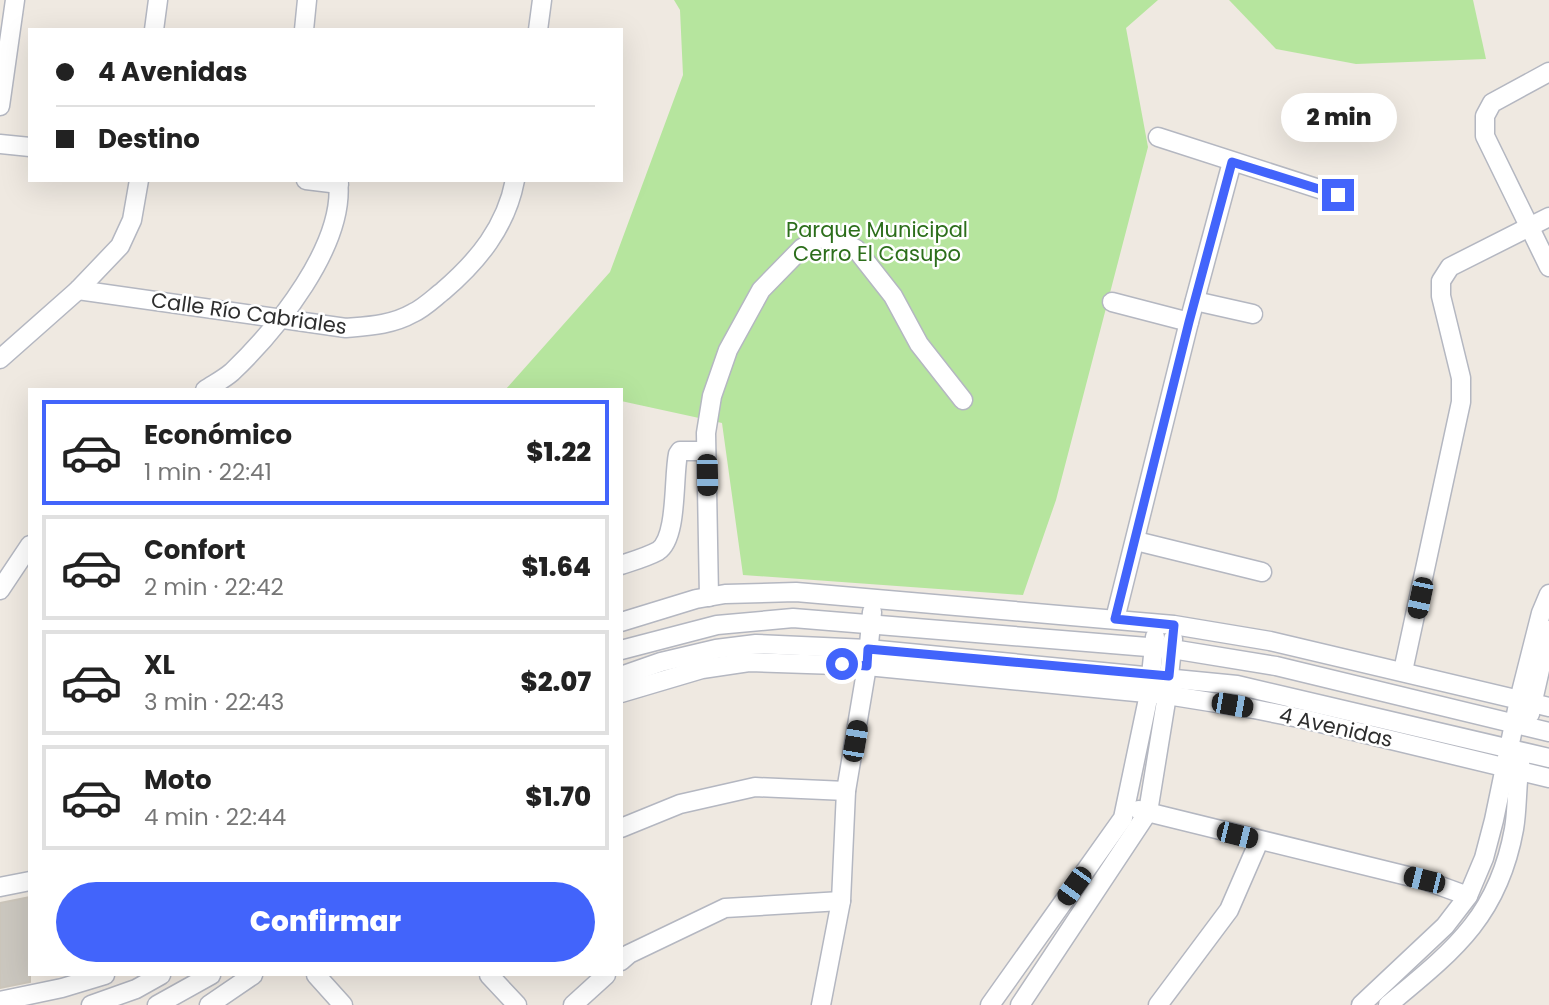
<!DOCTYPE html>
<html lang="es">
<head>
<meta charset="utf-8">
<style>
	body { margin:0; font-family:Poppins,sans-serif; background:#f2f2f2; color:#222; height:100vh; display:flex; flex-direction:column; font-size:26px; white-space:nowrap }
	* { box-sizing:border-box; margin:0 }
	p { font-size:23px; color:#767676 }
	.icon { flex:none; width:38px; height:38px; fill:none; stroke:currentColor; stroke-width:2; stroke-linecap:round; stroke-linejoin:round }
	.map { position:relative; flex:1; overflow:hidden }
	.drawer { position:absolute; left:28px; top:388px; width:595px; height:588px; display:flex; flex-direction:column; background:#fff; border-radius:0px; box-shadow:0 7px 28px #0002 }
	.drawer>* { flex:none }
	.guide { position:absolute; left:28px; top:28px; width:595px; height:154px; border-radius:0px; box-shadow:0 7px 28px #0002; display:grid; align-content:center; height:154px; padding:0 28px; background:#fff }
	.end { position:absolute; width:32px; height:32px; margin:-16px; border:9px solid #4264fb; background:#fff; box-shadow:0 0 0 4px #fff }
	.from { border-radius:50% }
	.bubble { position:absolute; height:49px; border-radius:24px; background:#fff; box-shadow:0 7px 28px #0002; font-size:23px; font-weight:800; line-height:49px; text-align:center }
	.car { position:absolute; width:21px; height:42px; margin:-21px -10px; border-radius:9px; box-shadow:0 0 5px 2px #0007; background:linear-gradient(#222 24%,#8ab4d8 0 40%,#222 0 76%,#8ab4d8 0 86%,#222 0) }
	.guide b { display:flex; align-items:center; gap:24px; height:66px; font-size:26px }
	.guide b+b { border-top:2px solid #e0e0e0 }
	.guide i { width:18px; height:18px; background:#222 }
	ul { padding:12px 0 0; list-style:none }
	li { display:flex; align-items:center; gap:21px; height:105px; margin:0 14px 10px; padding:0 14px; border:4px solid #e0e0e0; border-radius:0px }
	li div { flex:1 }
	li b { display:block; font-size:26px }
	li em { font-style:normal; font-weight:800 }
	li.selected { border-color:#4264fb }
	li>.icon { width:63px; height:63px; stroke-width:1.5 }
	.primary-button { display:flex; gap:14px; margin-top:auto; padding:14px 28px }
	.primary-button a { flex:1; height:80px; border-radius:42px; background:#4264fb; color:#fff; font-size:28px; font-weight:800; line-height:80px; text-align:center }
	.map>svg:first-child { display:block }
	.green { fill:#b6e59e }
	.building { fill:#cbc7bf; stroke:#cbc5ba; stroke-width:2 }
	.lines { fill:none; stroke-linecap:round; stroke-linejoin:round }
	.minor-casing { stroke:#b4b7c1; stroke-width:21 }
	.minor { stroke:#fff; stroke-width:18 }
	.route { stroke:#4264fb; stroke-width:9 }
	.labels { text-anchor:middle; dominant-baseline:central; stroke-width:5; stroke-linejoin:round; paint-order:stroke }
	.park-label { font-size:21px; fill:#2c6e1b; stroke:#fff }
	.street-label { font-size:21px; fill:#2e2e2e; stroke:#fff }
</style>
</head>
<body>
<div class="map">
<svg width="1549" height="1005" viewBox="0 0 1549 1005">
	<rect width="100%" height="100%" fill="#efe9e1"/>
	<!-- green -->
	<g class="green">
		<path d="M674,0H1158L1126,28L1148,147L1056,500L1023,595L743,575L722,423L621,401V390H505L610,272L683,75L680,10Z"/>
		<path d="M1229,0H1473L1486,59L1356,64L1276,49Z"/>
	</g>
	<!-- building -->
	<path class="building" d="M30,897V982L0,988V903Z"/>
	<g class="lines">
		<!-- minor casing -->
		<g class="minor-casing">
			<g id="minor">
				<path d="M154,30L158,0"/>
				<path d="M304,30L307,0"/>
				<path d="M538,30L542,0"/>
				<path d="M1549,72L1492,103L1485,116V136L1549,267"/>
				<path d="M0,106L15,0"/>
				<path d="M1158,137L1338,195"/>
				<path d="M0,144L30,147"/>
				<path d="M306,180L339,184"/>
				<path d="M78,290L346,328C369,326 392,325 413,313C424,308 434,298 443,291C478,261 506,227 515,180"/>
				<path d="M1195,301L1253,314"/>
				<path d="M1112,302L1189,322"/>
				<path d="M0,359L78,290L120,246L132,220L139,180"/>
				<path d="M205,390C214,384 224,379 232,372C276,330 346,245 338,180"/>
				<path d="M1136,541L1262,572"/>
				<path d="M621,565C633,561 647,557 658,551C678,538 673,478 678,454L680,451H706"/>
				<path d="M0,590L30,545"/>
				<path d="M709,597L706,433L712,396L728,350L761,290L802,248L818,239L835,238L856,249L893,296L919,344L963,400"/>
				<path d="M1115,619L1189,322L1232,162"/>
				<path d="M621,622L696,599L725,594L796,592L1174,625L1270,641L1549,707"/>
				<path d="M621,650L717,625L793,618L1172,649L1276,666L1549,732"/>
				<path d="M1403,671L1461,402V378L1441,296V281L1450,267L1549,217"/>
				<path d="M621,676L661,662L716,649L756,644L868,649L1237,685L1549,758"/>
				<path d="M621,693L702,669L749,662L867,666L1167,695L1254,709L1304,719L1549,778"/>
				<path d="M1530,714L1549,630"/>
				<path d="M1139,810L1424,880L1468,896"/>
				<path d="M621,828L680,804L755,787L846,791"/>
				<path d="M0,887L30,881"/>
				<path d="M621,961L629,954L725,908L841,901"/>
				<path d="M316,975L343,1005"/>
				<path d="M489,975L517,1005"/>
				<path d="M0,1001L62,988L105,975"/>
				<path d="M91,1005L136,989L161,975"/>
				<path d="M157,1005L211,975"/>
				<path d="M209,1005L253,975"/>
				<path d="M573,1005L606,975"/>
				<path d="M821,1005L841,901L846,791L867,666L872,612"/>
				<path d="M990,1005L1123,818L1149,694L1155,637"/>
				<path d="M1020,1005L1148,812L1167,695L1173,639"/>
				<path d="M1158,1005L1229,910L1259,841"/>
				<path d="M1361,1005L1445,926L1468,896L1484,858L1494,820L1519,700L1541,613L1549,594"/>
				<path d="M1388,1005C1453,951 1498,917 1514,829C1518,806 1516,782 1521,758"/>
			</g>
		</g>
		<!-- minor -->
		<use href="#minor" class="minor"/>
	</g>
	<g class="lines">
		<!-- route -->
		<path class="route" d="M842,664L867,666L868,649L1169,676L1174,625L1115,619L1189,322L1232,162L1338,195"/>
	</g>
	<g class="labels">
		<!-- park labels -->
		<g class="park-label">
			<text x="877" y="229">Parque Municipal<tspan x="877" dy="24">Cerro El Casupo</tspan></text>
		</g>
		<!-- street labels -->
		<g class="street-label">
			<text transform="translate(249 313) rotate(8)">Calle Río Cabriales</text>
			<text transform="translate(1336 727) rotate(13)">4 Avenidas</text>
		</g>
	</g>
</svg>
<i class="end from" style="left:842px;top:664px"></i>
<i class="end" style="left:1338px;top:195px"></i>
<div class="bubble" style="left:1281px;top:93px;width:116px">2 min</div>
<i class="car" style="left:707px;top:475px;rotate:179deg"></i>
<i class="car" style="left:1420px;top:598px;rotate:192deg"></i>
<i class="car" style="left:1232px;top:705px;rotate:100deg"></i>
<i class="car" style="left:855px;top:741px;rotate:10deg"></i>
<i class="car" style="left:1237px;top:835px;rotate:104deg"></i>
<i class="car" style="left:1424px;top:880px;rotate:284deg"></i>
<i class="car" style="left:1074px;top:886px;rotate:216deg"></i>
<div class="guide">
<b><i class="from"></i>4 Avenidas</b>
<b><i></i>Destino</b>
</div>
<section class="drawer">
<ul>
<li class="selected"><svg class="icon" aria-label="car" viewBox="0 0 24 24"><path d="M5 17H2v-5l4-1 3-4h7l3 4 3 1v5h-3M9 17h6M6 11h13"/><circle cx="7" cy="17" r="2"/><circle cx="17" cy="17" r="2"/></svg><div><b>Económico</b><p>1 min · 22:41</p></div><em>$1.22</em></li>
<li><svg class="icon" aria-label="car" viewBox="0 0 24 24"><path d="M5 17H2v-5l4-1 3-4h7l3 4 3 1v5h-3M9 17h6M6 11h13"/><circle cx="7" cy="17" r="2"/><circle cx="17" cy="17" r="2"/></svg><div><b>Confort</b><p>2 min · 22:42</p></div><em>$1.64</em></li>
<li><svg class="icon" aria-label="car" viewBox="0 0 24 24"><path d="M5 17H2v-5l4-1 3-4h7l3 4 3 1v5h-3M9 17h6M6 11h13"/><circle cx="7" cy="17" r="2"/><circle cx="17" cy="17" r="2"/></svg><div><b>XL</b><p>3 min · 22:43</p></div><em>$2.07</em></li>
<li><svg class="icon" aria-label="car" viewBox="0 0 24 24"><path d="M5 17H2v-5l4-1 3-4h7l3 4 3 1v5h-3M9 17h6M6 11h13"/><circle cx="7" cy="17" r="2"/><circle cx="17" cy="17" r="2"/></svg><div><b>Moto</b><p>4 min · 22:44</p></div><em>$1.70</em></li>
</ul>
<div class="primary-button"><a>Confirmar</a></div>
</section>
</div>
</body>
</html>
